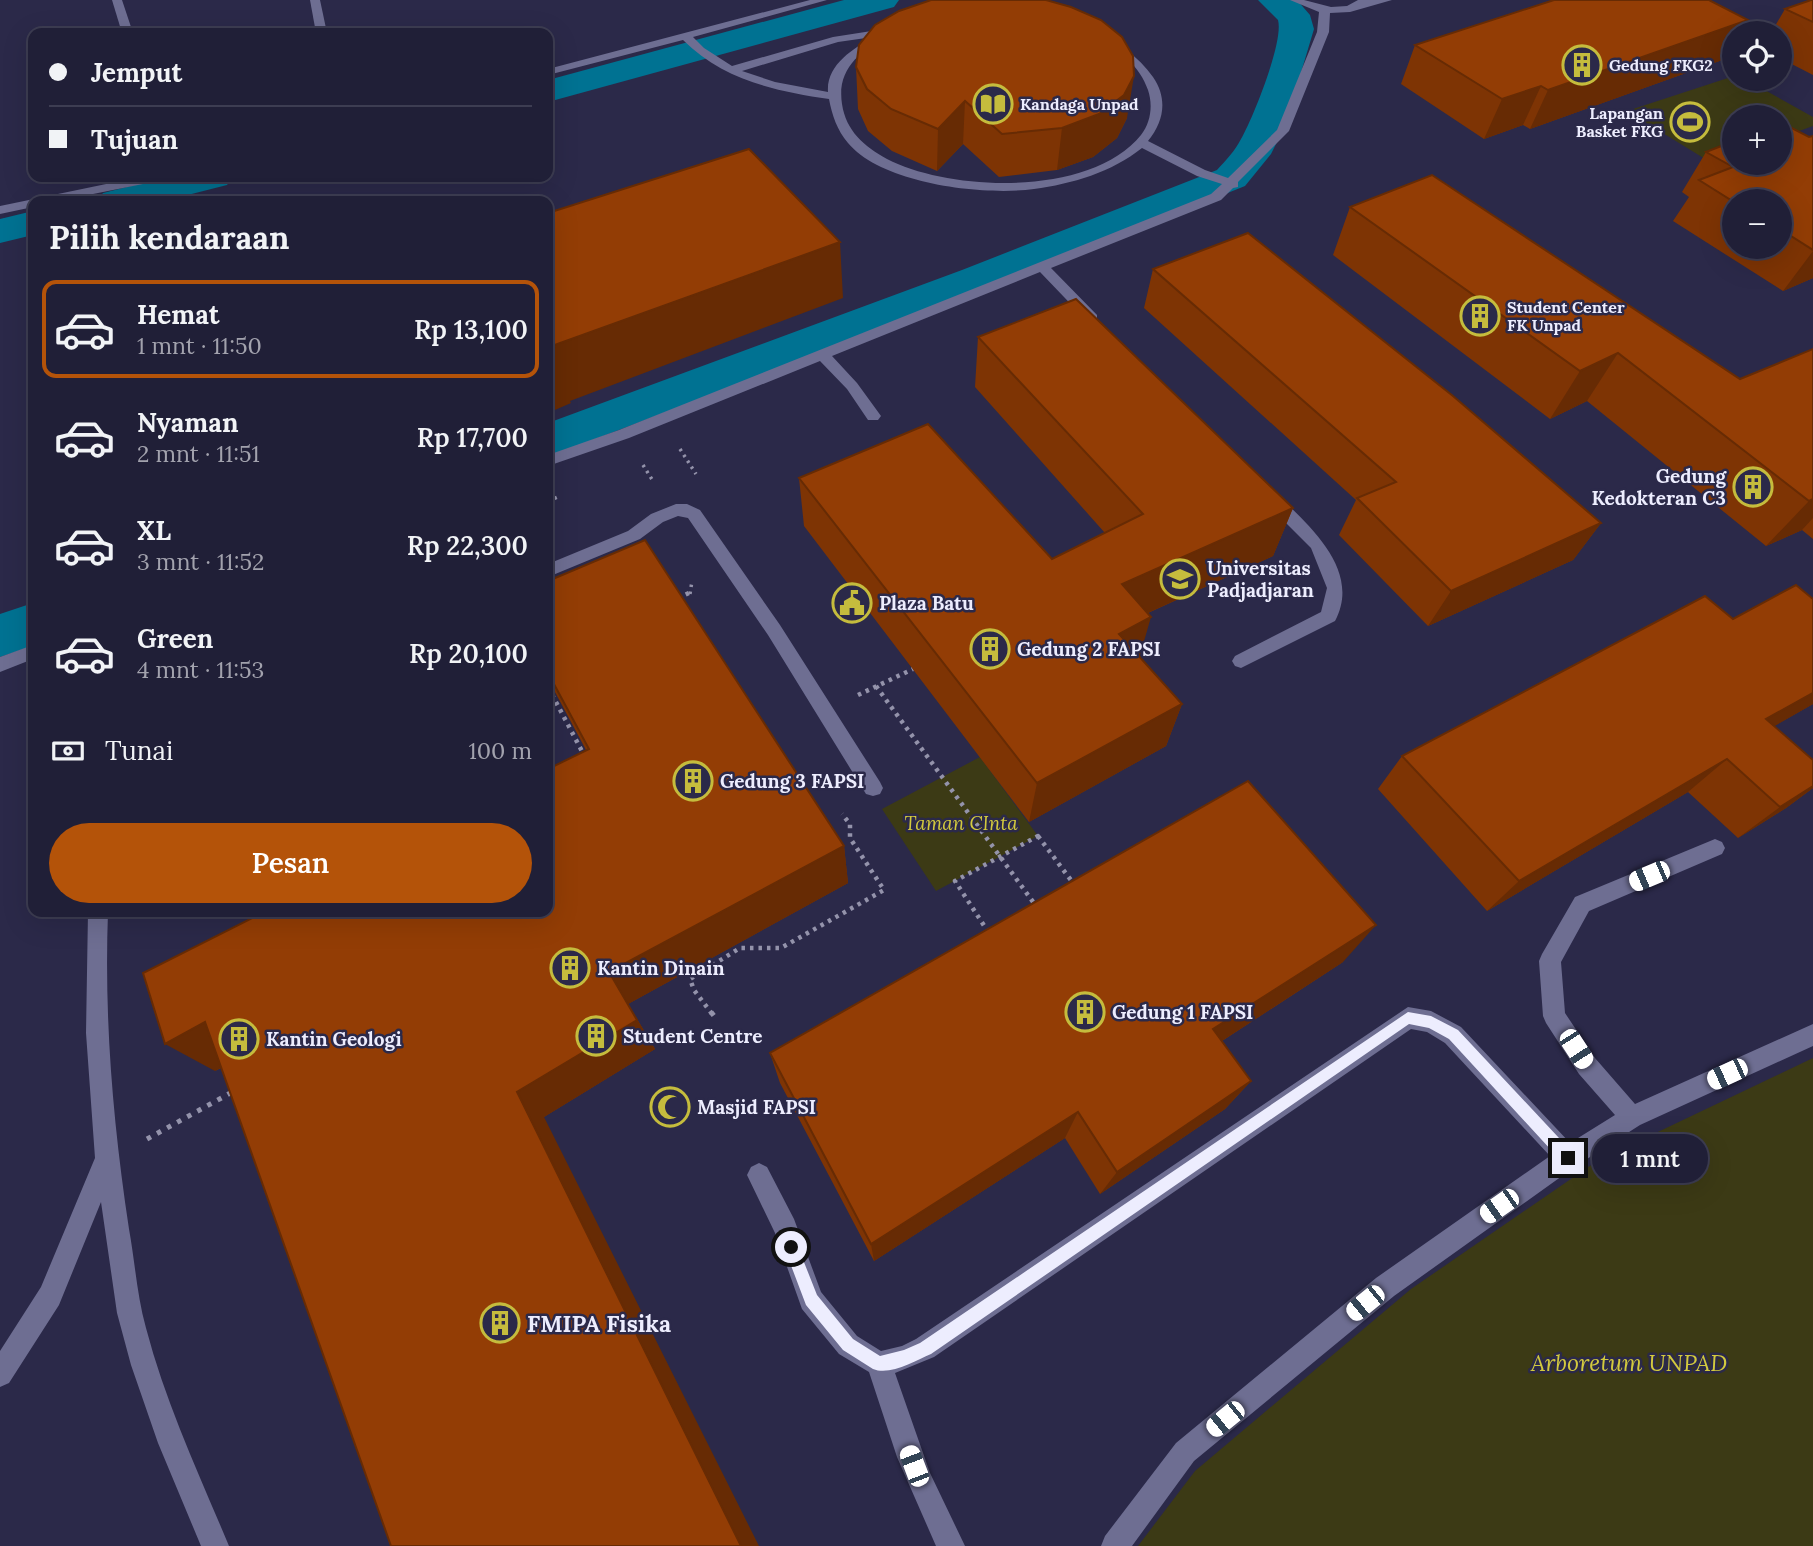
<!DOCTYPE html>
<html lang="id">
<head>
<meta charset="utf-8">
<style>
	body { margin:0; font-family:Lora,serif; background:#2d2c42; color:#f1f3f6; height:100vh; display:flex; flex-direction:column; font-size:26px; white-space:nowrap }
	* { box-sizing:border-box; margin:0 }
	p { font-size:23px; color:#a2a2ad }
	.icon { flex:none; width:38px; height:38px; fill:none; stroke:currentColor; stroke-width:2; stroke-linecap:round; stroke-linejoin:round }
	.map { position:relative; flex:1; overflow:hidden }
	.drawer { position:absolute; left:28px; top:196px; width:525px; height:721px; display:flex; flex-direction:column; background:#201f37; border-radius:14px; box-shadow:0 7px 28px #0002,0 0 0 2px #3d3d52 }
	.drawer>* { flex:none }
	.banner { position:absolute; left:28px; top:28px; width:525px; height:154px; border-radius:14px; box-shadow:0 7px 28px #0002,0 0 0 2px #3d3d52; display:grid; align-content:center; height:154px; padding:0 21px; background:#201f37 }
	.fabs { position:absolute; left:1722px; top:21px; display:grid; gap:14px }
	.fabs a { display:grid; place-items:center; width:70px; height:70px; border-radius:50%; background:#201f37; box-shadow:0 7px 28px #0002,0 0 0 2px #3d3d52; font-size:35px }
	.end { position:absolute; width:32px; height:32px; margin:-16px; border:9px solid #ededfe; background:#111; box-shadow:0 0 0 4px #111 }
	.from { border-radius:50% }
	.bubble { position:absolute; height:49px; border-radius:24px; background:#201f37; box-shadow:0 7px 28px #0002,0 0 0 2px #3d3d52; font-size:23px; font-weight:600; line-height:49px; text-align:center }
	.car { position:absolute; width:21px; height:42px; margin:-21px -10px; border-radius:9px; box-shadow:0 0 5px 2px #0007; background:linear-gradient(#fff 24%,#345 0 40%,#fff 0 76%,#345 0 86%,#fff 0) }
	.banner b { display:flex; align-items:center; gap:24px; height:66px; font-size:26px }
	.banner b+b { border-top:2px solid #3d3d52 }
	.banner i { width:18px; height:18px; background:#f1f3f6 }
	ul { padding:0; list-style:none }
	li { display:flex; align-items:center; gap:21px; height:98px; margin:0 14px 10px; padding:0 7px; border:4px solid transparent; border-radius:14px }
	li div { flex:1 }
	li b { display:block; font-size:26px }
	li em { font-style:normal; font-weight:600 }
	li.active { border-color:#b45309 }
	li>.icon { width:63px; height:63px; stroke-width:1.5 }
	h2 { padding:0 21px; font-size:32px; line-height:84px }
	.pay { display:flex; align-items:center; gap:18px; height:77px; padding:0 21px; font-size:26px }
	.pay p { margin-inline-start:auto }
	.cta { display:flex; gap:14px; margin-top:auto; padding:14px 21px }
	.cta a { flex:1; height:80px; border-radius:42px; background:#b45309; color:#fff; font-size:28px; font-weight:600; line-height:80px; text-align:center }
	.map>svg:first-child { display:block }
	.green { fill:#3c3a15 }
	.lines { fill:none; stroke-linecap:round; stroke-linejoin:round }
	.canal { fill:#007292; fill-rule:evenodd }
	.path-far2 { stroke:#9493ab; stroke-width:3.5; stroke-dasharray:2.5 4.5; stroke-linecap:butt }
	.path-far1 { stroke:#9493ab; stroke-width:4.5; stroke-dasharray:3.5 5; stroke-linecap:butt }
	.path { stroke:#9493ab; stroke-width:5; stroke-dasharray:4.5 7; stroke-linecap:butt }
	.service { fill:#6e6e92; fill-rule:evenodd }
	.wall { fill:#7e3404; fill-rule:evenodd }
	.shaded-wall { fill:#672b04 }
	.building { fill:#933d05; stroke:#672b04; stroke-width:2 }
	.route { fill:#ededfe }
	.labels { text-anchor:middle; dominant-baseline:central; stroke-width:5; stroke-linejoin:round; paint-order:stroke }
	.far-poi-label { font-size:16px; font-weight:bold; fill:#ededfe; stroke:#2b2949; text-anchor:start }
	.poi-label { font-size:19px; font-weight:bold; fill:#ededfe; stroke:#2b2949; text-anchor:start }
	.park-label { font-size:19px; font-style:italic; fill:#d3ca3e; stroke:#2b2949 }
	.near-poi-label { font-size:23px; font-weight:bold; fill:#ededfe; stroke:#2b2949; text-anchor:start }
	.near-park-label { font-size:23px; font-style:italic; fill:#d3ca3e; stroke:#2b2949 }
</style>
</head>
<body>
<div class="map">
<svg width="1813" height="1546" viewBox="0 0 1813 1546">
	<rect width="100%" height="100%" fill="#2b2949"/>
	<!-- green -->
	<g class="green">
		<path d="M1734,76V79H1745L1813,117V126L1780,138V117H1734V154L1710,162L1627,111Z"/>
		<path d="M980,757L1038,836L936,891L882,809Z"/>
		<path d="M1813,1058V1546H1138L1195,1471L1411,1289L1597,1161Z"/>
	</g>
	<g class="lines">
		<!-- canal -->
		<g class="canal">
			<path d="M844,0H899L894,7L548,102V80Z"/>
			<path d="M1258,0H1297L1310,15L1314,29L1285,126L1271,154L1245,186L992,288L548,457V423L962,270L1217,170C1226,160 1235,151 1241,139C1253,118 1284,41 1278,20Z"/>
			<path d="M166,177H233L227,185L164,201H97L103,193Z"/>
			<path d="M33,211V235L0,243V219Z"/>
			<path d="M33,603V646L0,657V614Z"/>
		</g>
		<!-- path-far2 -->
		<g class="path-far2">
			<path d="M680,449L696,474"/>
			<path d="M643,465L653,481"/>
			<path d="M548,501L560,496"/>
			<path d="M690,594L692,581"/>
		</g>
		<!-- path-far1 -->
		<g class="path-far1">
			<path d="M678,598L691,592"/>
			<path d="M876,686L1036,906"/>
			<path d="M548,687L584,755"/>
			<path d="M858,695L913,669"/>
			<path d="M1038,836L1085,899L998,947L955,881Z"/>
			<path d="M712,1014L694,990L690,979L740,948H781L884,890L850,838V824L842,814"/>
		</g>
		<!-- path -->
		<g class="path">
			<path d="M711,1012L714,1016"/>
			<path d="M147,1139L234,1091"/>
		</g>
		<!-- service -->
		<g class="service">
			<path d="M112,0H122L133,33H122Z"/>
			<path d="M310,0H320L327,33H316Z"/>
			<path d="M810,0H827L693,37L704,48L732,66L833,37L878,30L883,33C963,3 1098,0 1153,77C1168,99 1164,121 1148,141L1205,170L1228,178L1277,130L1317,32L1319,12L1290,0H1304L1331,7L1347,6L1358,0H1392L1350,12L1330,13L1329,32L1289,131L1238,182V187L1233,188L1221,200L1051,268L1097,315V321H1087L1040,272L832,356L857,383L881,416L878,420H868L847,389L820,361L629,438L548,466V455L619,430L1211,194L1222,184L1197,176L1142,148C1112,172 1072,184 1034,189C984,196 882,184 848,143C837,130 832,115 829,99C775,91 723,80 683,40L548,75V69ZM971,19C1025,21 1127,27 1148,90C1153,105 1151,122 1141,135C1091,197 951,192 887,159C864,146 846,131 842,104C832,39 923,26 971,19ZM873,37C853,49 826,65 828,92L775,82L742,71L838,42Z"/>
			<path d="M140,177H164L158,181L58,201H33V207L0,214V206Z"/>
			<path d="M1271,492L1277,494C1309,526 1362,570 1335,621L1241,668L1235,666L1232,661L1235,656L1321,612L1327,588L1311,548L1265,502L1263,498L1265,494Z"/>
			<path d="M676,504H687L700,510L780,625L880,782L883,788L880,794L873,796L866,794L768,635L688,518L678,516L663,522L640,539L548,577V564L628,531L651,514Z"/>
			<path d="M33,645V659L0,672V657Z"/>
			<path d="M1715,839L1722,842L1725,848L1722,854L1589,911L1561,962L1565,1013L1595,1058L1635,1104L1813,1024V1046L1640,1125L1576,1166L1394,1296L1194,1461L1132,1546H1101L1105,1536L1176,1443L1376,1278L1550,1156L1445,1043L1427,1032L1411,1029L934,1357L895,1373L930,1473L965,1546H936L897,1457L869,1372L839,1354L802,1309L775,1233L747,1175L751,1167L759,1163L767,1167L794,1219L821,1292L857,1336L881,1351L902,1346L916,1339L1408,1007L1431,1011L1461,1027L1570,1143L1615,1115L1579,1074L1546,1023L1543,1016L1539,961L1542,954L1575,897Z"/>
			<path d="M88,912H108C104,1019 113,1123 129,1229C135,1262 137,1296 146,1328C166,1404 199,1474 229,1546H201L158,1443L131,1365L117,1313L101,1202L59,1305L9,1383L0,1387V1351L41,1287L95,1158L86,1033Z"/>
		</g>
	</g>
	<!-- wall -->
	<g class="wall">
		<path d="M1813,0V75L1780,58V33H1771L1785,9Z"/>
		<path d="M1734,33V43L1725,59L1530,129L1523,125L1484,139L1401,84L1415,45Z"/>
		<path d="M856,67L1127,118L1117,138L1093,157L1057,170L999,177L963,144L937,171L892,151L868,131L858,109Z"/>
		<path d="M1813,136V278L1783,291L1673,221L1689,197L1682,192L1706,152L1809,137ZM1734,201H1780V247H1734Z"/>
		<path d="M1350,207L1740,379L1813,349V539L1802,530L1766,546L1587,401L1550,419L1333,255Z"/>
		<path d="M1153,269L1601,523L1573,560L1428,626L1339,535L1356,500L1144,308Z"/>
		<path d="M978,337L1293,508L1273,556L1148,613L1139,657L1182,704L1166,746L1029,822L804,526L799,478L1052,559L1105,533L975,387Z"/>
		<path d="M548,581L844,846L848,883L628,1004L655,1049L544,1117L221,1068L215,1071L586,750L548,679Z"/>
		<path d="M1813,599V704L1774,726L1813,760V788L1786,808L1738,838L1688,792L1487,911L1378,789L1402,756L1733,619Z"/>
		<path d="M1343,962L1222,1041L1251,1081L1225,1109L1100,1194L1065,1138L874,1261L780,1083L770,1053Z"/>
	</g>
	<!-- shaded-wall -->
	<g class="shaded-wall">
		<path d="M1748,20L1740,33H1734V43L1725,59L1530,129L1548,90Z"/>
		<path d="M1134,76L1127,118L1117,138L1093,157L1057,170L1062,128Z"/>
		<path d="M1541,86L1523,125L1484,139L1502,99Z"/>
		<path d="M965,101L963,144L937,171L938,129Z"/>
		<path d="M840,242L843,298L570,401L571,403L548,413V350L552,346Z"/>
		<path d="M1813,251V278L1783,291Z"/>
		<path d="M1618,353L1587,401L1550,419L1580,371Z"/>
		<path d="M1813,499V518L1802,530L1766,546L1809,501Z"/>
		<path d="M1293,508L1273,556L1110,630L1122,584Z"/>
		<path d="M1601,523L1573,560L1428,626L1451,591Z"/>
		<path d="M1151,617L1138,662L1119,634Z"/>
		<path d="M1813,693V704L1726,754L1766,719Z"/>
		<path d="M1182,704L1166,746L1029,822L1037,783Z"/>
		<path d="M1727,759L1688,792L1487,911L1519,881Z"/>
		<path d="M1813,786V788L1786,808L1738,838L1780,807Z"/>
		<path d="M844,846L848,883L628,1004L655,1049L544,1117L759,1546H741L517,1092L609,972Z"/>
		<path d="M1376,925L1343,962L1191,1061L1213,1029Z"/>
		<path d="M205,1022L252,1051L215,1071L165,1044Z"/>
		<path d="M1251,1081L1225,1109L1100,1194L1117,1172Z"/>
		<path d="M1078,1112L1065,1138L874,1261L871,1244Z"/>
	</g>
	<!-- building -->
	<g class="building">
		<path d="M931,0H1046L1071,7L1101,20L1122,37L1133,56L1134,76L1124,95L1099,114L1062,128L1002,134L965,101L938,129L891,109L867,89L856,67L859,45L875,25L899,11Z"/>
		<path d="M1554,0H1709L1748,20L1548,90L1541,86L1502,99L1415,45Z"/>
		<path d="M1811,0H1813V22L1785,9Z"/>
		<path d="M1782,123L1809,137L1813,136V250L1780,229V201L1734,202L1699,180L1733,167L1706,152L1734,141V163H1780V124Z"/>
		<path d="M749,149L840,242L552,346L554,348L548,350V213Z"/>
		<path d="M1432,175L1740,379L1813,349V499L1809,501L1618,353L1580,371L1350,207Z"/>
		<path d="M1248,233L1453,396L1601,523L1451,591L1357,498L1396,482L1153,269Z"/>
		<path d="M1076,299L1293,508L1122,584L1151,617L1119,634L1182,704L1037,783L799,478L928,424L1052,559L1143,514L978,337Z"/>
		<path d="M645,540L844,846L609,972L637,1020L517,1092L741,1546H391L205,1022L165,1044L143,973L264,912H548V769L589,749L548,673V581Z"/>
		<path d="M1796,585L1813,599V693L1766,719L1813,760V786L1780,807L1727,759L1519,881L1402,756L1705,596L1733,619Z"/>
		<path d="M1248,781L1376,925L1213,1029L1251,1081L1117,1172L1078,1112L871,1244L770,1053Z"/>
	</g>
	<!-- route -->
	<path class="route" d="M1408,1012L1431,1016L1458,1030L1573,1153V1163H1563L1449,1039L1429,1028L1409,1024L931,1354C915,1361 890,1376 873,1369L843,1350L806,1305L784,1247L786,1242L791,1240L796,1242L817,1295L853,1339L880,1356L904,1350L920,1343Z"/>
	<!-- icons -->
	<defs>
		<g id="building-ring" transform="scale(2.0125)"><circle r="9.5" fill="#2b2949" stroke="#c5bc3d" stroke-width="1.5"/><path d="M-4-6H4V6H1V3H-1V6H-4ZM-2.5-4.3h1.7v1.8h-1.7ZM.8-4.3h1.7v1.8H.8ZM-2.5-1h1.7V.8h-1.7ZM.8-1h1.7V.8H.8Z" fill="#c5bc3d"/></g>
		<g id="library-ring" transform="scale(2.0125)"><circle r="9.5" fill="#2b2949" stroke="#c5bc3d" stroke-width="1.5"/><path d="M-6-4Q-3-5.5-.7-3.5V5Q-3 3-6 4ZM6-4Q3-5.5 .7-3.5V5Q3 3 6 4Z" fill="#c5bc3d"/></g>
		<g id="stadium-ring" transform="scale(2.0125)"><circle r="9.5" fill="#2b2949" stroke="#c5bc3d" stroke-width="1.5"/><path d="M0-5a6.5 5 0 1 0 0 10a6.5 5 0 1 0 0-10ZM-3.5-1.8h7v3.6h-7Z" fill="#c5bc3d"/></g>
		<g id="university-ring" transform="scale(2.0125)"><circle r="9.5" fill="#2b2949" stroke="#c5bc3d" stroke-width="1.5"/><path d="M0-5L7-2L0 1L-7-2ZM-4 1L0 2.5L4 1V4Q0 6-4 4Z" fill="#c5bc3d"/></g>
		<g id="civic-ring" transform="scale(2.0125)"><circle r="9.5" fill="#2b2949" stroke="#c5bc3d" stroke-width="1.5"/><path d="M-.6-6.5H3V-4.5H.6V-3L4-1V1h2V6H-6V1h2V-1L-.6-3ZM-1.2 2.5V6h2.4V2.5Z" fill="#c5bc3d"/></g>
		<g id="mosque-ring" transform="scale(2.0125)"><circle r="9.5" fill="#2b2949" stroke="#c5bc3d" stroke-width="1.5"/><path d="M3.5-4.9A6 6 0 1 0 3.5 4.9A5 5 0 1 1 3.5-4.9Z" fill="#c5bc3d"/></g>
	</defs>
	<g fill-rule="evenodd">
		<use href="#building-ring" x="1582" y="65"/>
		<use href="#library-ring" x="993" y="104"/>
		<use href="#stadium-ring" x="1690" y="122"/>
		<use href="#building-ring" x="1480" y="316"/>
		<use href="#building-ring" x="1753" y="487"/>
		<use href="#university-ring" x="1180" y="579"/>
		<use href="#civic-ring" x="852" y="603"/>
		<use href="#building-ring" x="990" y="649"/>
		<use href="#building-ring" x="693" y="781"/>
		<use href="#building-ring" x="570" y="968"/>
		<use href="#building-ring" x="1085" y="1012"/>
		<use href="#building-ring" x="596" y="1036"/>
		<use href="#building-ring" x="239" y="1039"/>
		<use href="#mosque-ring" x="670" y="1107"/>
		<use href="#building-ring" x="500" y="1323"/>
	</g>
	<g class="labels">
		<!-- far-poi labels -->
		<g class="far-poi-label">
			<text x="1609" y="65">Gedung FKG2</text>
			<text x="1020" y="104">Kandaga Unpad</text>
			<text x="1663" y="113" text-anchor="end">Lapangan<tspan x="1663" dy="18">Basket FKG</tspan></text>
			<text x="1507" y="307">Student Center<tspan x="1507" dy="18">FK Unpad</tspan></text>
		</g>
		<!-- poi labels -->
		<g class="poi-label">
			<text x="1726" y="476" text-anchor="end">Gedung<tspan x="1726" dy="22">Kedokteran C3</tspan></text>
			<text x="1207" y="568">Universitas<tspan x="1207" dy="22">Padjadjaran</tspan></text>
			<text x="879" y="603">Plaza Batu</text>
			<text x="1017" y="649">Gedung 2 FAPSI</text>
			<text x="720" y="781">Gedung 3 FAPSI</text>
			<text x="597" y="968">Kantin Dinain</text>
			<text x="1112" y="1012">Gedung 1 FAPSI</text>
			<text x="623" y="1036">Student Centre</text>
			<text x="266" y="1039">Kantin Geologi</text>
			<text x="697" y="1107">Masjid FAPSI</text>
		</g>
		<!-- park labels -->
		<g class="park-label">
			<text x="961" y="823">Taman CInta</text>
		</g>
		<!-- near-poi labels -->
		<g class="near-poi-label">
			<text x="527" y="1323">FMIPA Fisika</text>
		</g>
		<!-- near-park labels -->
		<g class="near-park-label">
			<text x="1629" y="1362">Arboretum UNPAD</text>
		</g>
	</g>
</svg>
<div class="fabs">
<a><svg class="icon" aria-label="locate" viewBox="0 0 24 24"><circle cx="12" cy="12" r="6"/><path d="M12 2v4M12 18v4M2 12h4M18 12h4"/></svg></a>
<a>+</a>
<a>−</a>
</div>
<i class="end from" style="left:791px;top:1247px"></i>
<i class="end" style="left:1568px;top:1158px"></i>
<div class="bubble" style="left:1592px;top:1134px;width:116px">1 mnt</div>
<i class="car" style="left:1649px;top:876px;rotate:247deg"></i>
<i class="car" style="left:1576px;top:1049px;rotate:147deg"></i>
<i class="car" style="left:1727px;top:1074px;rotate:245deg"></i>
<i class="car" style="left:1499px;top:1206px;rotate:235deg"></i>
<i class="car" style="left:1365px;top:1303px;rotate:231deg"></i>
<i class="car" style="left:1225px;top:1419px;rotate:231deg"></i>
<i class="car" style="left:914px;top:1466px;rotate:339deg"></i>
<div class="banner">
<b><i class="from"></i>Jemput</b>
<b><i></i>Tujuan</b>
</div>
<section class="drawer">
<h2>Pilih kendaraan</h2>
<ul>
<li class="active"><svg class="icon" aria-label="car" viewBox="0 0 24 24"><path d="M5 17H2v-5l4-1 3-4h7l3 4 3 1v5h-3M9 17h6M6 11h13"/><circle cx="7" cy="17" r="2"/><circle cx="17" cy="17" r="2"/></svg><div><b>Hemat</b><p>1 mnt · 11:50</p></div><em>Rp 13,100</em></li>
<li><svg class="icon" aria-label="car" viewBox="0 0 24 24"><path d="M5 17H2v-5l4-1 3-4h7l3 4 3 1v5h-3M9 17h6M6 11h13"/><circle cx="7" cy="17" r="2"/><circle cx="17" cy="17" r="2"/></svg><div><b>Nyaman</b><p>2 mnt · 11:51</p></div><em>Rp 17,700</em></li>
<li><svg class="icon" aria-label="car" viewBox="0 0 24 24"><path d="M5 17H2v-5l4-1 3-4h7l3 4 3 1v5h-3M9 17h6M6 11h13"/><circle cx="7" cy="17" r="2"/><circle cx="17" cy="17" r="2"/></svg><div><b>XL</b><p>3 mnt · 11:52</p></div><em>Rp 22,300</em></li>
<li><svg class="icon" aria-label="car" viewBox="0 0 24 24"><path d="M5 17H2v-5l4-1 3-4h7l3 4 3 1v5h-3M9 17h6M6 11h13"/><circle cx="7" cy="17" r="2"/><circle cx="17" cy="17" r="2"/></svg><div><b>Green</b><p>4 mnt · 11:53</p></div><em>Rp 20,100</em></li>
</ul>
<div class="pay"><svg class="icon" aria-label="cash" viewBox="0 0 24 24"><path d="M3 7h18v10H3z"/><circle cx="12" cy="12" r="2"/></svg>Tunai<p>100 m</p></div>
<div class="cta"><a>Pesan</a></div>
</section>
</div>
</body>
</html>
